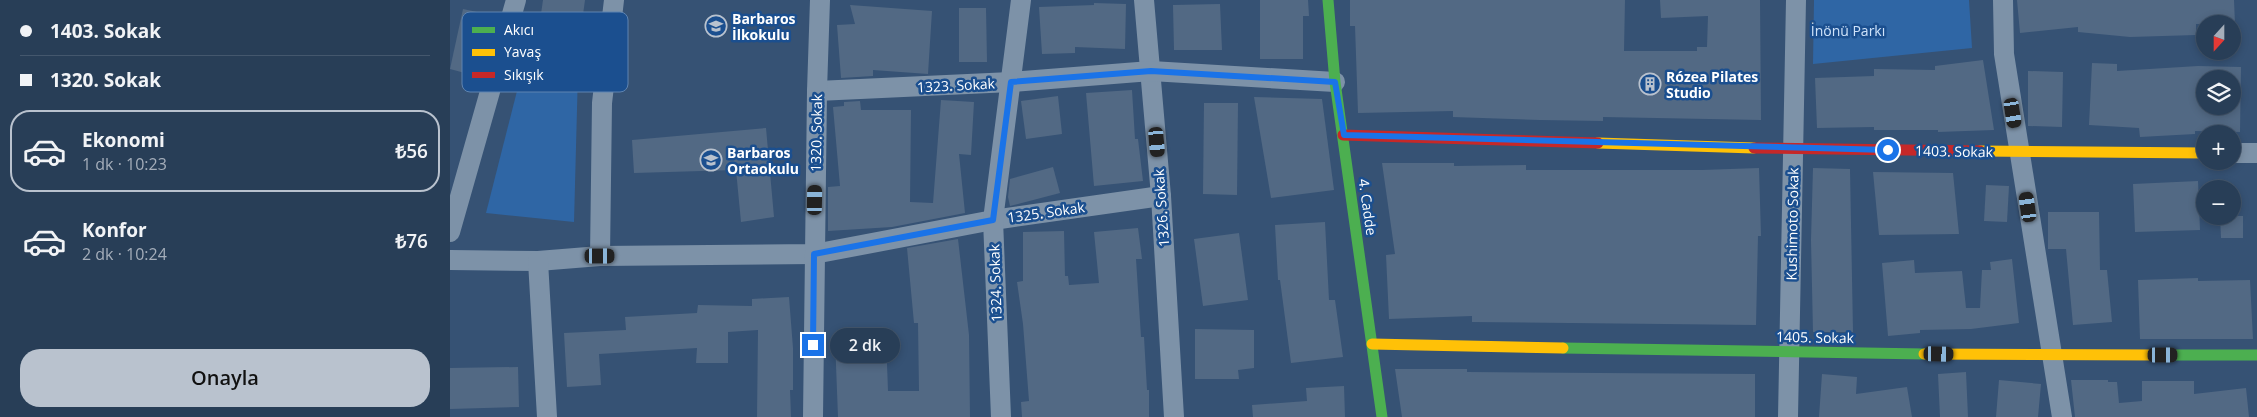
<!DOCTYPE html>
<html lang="tr">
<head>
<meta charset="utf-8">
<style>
	body { margin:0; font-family:"Open Sans",sans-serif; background:#30455d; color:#f1f3f6; height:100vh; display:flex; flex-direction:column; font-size:19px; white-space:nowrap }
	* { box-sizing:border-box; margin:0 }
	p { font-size:16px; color:#a5aeba }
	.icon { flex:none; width:28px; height:28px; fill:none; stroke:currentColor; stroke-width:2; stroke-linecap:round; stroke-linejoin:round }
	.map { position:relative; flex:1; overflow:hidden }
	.side { display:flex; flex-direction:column; background:#283e57; width:450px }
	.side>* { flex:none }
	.hud { display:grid; align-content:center; height:110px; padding:0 20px; background:#283e57 }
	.needle { width:32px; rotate:201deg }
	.tools { position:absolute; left:1746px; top:15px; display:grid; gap:10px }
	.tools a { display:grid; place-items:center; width:45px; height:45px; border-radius:50%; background:#283e57; box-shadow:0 2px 8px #0003,0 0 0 1px #44576d; font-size:25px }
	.end { position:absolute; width:22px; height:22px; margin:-11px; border:6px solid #1a73e8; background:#fff; box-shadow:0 0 0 2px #fff }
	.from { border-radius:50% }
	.bubble { position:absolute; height:35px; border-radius:18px; background:#283e57; box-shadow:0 2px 8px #0003,0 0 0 1px #44576d; font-size:16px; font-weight:600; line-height:35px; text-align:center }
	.car { position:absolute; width:15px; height:30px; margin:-15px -8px; border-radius:6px; box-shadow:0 0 4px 1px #0007; background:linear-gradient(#222 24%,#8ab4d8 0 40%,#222 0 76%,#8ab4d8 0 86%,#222 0) }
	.hud b { display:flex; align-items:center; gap:18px; height:48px; font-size:19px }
	.hud b+b { border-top:1px solid #44576d }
	.hud i { width:12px; height:12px; background:#f1f3f6 }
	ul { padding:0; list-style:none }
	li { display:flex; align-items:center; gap:15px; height:82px; margin:0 10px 8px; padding:0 10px; border:2px solid transparent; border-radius:20px }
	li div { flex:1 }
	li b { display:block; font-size:19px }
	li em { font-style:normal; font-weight:600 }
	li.current { border-color:#b9c2ce }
	li>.icon { width:45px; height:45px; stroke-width:1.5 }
	.primary-button { display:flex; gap:10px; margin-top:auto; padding:10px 20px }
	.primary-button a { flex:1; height:58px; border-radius:20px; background:#b9c2ce; color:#111; font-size:20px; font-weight:600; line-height:58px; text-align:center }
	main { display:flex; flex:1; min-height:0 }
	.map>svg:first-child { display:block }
	.green { fill:#2f66a5 }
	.building { fill:#526984; fill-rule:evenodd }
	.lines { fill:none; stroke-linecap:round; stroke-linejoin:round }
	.street { stroke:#7d92a8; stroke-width:20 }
	.fast { stroke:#4caf50; stroke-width:11 }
	.slow { stroke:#ffc107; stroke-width:11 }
	.jam { stroke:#c62828; stroke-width:11 }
	.route { stroke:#1a73e8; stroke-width:6 }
	.labels { text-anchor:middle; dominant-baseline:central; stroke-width:5; stroke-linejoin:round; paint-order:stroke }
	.poi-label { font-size:14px; font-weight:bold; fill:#fff; stroke:#1b4f8f; text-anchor:start }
	.park-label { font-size:14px; fill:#cfe3fa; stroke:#1b4f8f }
	.street-label { font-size:14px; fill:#fff; stroke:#1b4f8f }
	.key { fill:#1b4f8f; stroke:#5f84b1; stroke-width:1 }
	.key-label { font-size:14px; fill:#fff }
</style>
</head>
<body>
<main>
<section class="side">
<div class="hud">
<b><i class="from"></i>1403. Sokak</b>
<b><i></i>1320. Sokak</b>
</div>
<ul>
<li class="current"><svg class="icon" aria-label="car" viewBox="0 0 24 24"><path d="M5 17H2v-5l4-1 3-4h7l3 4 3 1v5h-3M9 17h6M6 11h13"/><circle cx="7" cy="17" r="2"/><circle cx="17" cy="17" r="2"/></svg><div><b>Ekonomi</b><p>1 dk · 10:23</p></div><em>₺56</em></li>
<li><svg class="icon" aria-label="car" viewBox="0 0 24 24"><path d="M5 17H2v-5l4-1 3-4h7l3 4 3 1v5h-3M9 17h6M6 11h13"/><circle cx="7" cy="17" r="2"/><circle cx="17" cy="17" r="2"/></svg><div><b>Konfor</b><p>2 dk · 10:24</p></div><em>₺76</em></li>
</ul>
<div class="primary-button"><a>Onayla</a></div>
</section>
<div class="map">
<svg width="1807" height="417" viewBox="0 0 1807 417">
	<rect width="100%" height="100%" fill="#365274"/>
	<!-- green -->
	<g class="green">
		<path d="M1364,0H1519L1522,48L1363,64Z"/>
		<path d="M83,28L129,34L124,222L36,213Z"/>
	</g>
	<!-- building -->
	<g class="building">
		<path d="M93,0H135L132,22L91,14Z"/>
		<path d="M810,0H858L859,16H853V59H810Z"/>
		<path d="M900,0H1175L1174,51H1247V47H1257L1258,16L1211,18L1210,0H1310L1311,120L1153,117V121L1090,120L1003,117V111L908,113L905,26H900Z"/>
		<path d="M1567,0H1784L1785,24H1746V35L1680,37L1628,32V27L1570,33Z"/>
		<path d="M644,3L676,4L675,49L625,47V53L592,54L589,7L644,5Z"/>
		<path d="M770,4L772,50H724L723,5Z"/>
		<path d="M400,5L482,11L478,74L423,70V76L391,78L387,25L405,24Z"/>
		<path d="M509,8H536L537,62H509Z"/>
		<path d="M13,9L41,15L26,76L0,69Z"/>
		<path d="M1533,60L1544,130L1488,132V130H1424V127L1367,128L1365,78L1424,76V69L1485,70V66Z"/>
		<path d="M1642,63L1667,64V71L1748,66L1791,67L1790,132L1745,131V134L1690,137L1689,128L1639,125ZM1755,79H1782V106H1755Z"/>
		<path d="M1578,71L1613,72L1612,127L1578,126Z"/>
		<path d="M682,90L685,139H688L693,181L644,186L636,93Z"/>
		<path d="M608,96L612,134L576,139L571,101Z"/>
		<path d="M804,97L872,99L884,190L821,198Z"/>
		<path d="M491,100L524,102L521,155L509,154L515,213L442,227L378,231V187L390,186L383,107L394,106V102L410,101L411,110H461L460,202L483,203Z"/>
		<path d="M754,103H788L787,195L753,194Z"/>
		<path d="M316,128L324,217L291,222L286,170L184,173L182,140Z"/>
		<path d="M932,163H1004V166L1076,165V170H1252L1309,168L1311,236H1308L1306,325L1022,322V316L939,319L936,255L945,254Z"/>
		<path d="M603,167L610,193L560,206L558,197L560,179Z"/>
		<path d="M1363,168L1400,169L1403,332H1363L1361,240Z"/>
		<path d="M1423,172L1503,173L1509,234L1429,235Z"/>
		<path d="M1748,181L1750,230L1685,232L1683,184Z"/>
		<path d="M1536,185L1559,186L1557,222L1534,221Z"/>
		<path d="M1598,212H1649L1650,270H1657L1662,322L1623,325L1616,249H1598Z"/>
		<path d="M1770,216H1793V238H1771Z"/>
		<path d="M875,222L879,300H885L893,357L841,363L830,280H828L825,225Z"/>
		<path d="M688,228L692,259H686L691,337H694L697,390H699V417H572L571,402L579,401L573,324L567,282L573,281V232L614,231L615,276H618L619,285L649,283L644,232Z"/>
		<path d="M789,233L798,300L753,306L744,239Z"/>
		<path d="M508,239L519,335L520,417H388L385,339L436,337L438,391H469L468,323H464L457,248Z"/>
		<path d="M1562,259L1569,323L1521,329L1470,330V333L1438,336L1432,263L1464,260L1465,273L1512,271L1516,308H1530L1532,270H1541L1540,262Z"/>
		<path d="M1748,278V281L1800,280L1803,339H1690L1688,280Z"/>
		<path d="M339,297L343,348V390H340L341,417H307L308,330L278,332V363H246L247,348L149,354L151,385L117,387L114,333L176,330L175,317L247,313L248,305L302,306V299Z"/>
		<path d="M745,329L804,330V368L788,370L789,379H745Z"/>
		<path d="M68,367L69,407L0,409V368Z"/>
		<path d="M945,369H1017V372L1305,374V417H952Z"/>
		<path d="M1516,372L1518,417H1490L1488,374Z"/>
		<path d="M1372,374L1407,377L1406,394L1457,387L1462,417H1369Z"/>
		<path d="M1549,380L1591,384L1588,417H1546Z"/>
		<path d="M1621,380H1658V382H1667L1669,403L1692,401V381H1744V394L1796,388L1799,417H1625Z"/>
		<path d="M894,386L895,417H803L802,405L857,401L856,388Z"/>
	</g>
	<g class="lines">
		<!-- street -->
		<g class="street">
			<path d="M694,0L711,196L724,417"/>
			<path d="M1553,0L1554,54L1612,417"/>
			<path d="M367,91L561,82L701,71L885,82"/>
			<path d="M1782,153H1807"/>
			<path d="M0,232L66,0"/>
			<path d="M150,256L152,103L164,0"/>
			<path d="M0,260L88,261L150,256L364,254L543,220L711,196"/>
			<path d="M88,261L97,417"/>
			<path d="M363,417L367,91L370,0"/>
			<path d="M551,417L543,220L571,0"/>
			<path d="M1338,417L1346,0"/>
		</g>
		<!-- fast -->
		<g class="fast">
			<path d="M878,0L885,82L932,417"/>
			<path d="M1113,348L1474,354"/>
			<path d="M1707,355H1807"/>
		</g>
		<!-- slow -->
		<g class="slow">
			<path d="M1148,143L1304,148"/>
			<path d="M1530,151L1755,153"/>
			<path d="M922,344L1113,348"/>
			<path d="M1474,354L1707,355"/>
		</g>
		<!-- jam -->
		<g class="jam">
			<path d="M893,135L1148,143"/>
			<path d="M1304,148L1530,151"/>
		</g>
	</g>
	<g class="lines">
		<!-- route -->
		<path class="route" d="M363,345L364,254L543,220L561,82L701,71L885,82L894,135L1438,150"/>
	</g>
	<!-- icons -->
	<defs>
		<g id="school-ring" transform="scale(1.125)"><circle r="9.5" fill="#1b4f8f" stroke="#b9c2ce" stroke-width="1.5"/><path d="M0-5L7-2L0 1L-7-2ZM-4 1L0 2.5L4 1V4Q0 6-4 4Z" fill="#b9c2ce"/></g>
		<g id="building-ring" transform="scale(1.125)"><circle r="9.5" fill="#1b4f8f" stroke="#b9c2ce" stroke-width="1.5"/><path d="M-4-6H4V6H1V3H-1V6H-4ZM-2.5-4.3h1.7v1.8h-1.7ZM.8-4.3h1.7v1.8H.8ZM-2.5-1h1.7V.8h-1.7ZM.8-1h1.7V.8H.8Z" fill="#b9c2ce"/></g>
	</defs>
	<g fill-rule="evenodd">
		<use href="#school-ring" x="266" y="26"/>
		<use href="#building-ring" x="1200" y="84"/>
		<use href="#school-ring" x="261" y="160"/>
	</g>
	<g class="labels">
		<!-- poi labels -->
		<g class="poi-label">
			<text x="282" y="18">Barbaros<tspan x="282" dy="16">İlkokulu</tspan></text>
			<text x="1216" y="76">Rózea Pilates<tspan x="1216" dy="16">Studio</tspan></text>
			<text x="277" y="152">Barbaros<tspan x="277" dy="16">Ortaokulu</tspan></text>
		</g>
		<!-- park labels -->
		<g class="park-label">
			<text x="1398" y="30">İnönü Parkı</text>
		</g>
		<!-- street labels -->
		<g class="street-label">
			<text transform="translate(506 85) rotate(-3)">1323. Sokak</text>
			<text transform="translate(366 133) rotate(-89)">1320. Sokak</text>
			<text transform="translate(1504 151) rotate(1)">1403. Sokak</text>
			<text transform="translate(918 207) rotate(82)">4. Cadde</text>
			<text transform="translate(711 208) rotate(-94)">1326. Sokak</text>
			<text transform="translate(596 212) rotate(-8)">1325. Sokak</text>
			<text transform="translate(1342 224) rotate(-89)">Kushimoto Sokak</text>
			<text transform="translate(545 283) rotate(-92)">1324. Sokak</text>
			<text transform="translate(1365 337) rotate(1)">1405. Sokak</text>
		</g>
	</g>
	<!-- legend -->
	<rect x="12" y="12" width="166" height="80" rx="8" class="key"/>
	<rect x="22" y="27" width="23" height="6" fill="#4caf50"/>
	<rect x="22" y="49" width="23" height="7" fill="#ffc107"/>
	<rect x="22" y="72" width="23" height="6" fill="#c62828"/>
	<g class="key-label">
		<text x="54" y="35">Akıcı</text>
		<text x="54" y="57">Yavaş</text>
		<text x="54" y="80">Sıkışık</text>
	</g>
</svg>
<div class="tools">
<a><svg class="needle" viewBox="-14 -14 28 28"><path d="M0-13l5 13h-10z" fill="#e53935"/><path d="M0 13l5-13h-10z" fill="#a5aeba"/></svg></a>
<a><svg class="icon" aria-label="layers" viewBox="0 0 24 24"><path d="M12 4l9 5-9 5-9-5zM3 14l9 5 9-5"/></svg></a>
<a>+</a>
<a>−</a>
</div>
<i class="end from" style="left:1438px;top:150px"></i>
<i class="end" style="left:363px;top:345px"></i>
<div class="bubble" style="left:380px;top:328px;width:70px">2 dk</div>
<i class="car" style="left:1563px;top:113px;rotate:171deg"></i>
<i class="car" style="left:707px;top:142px;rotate:175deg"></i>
<i class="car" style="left:365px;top:200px;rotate:1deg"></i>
<i class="car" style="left:1578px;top:207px;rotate:352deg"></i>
<i class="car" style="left:150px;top:256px;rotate:90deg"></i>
<i class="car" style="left:1489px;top:354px;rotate:91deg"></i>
<i class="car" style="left:1713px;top:355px;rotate:90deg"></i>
</div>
</main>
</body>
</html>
